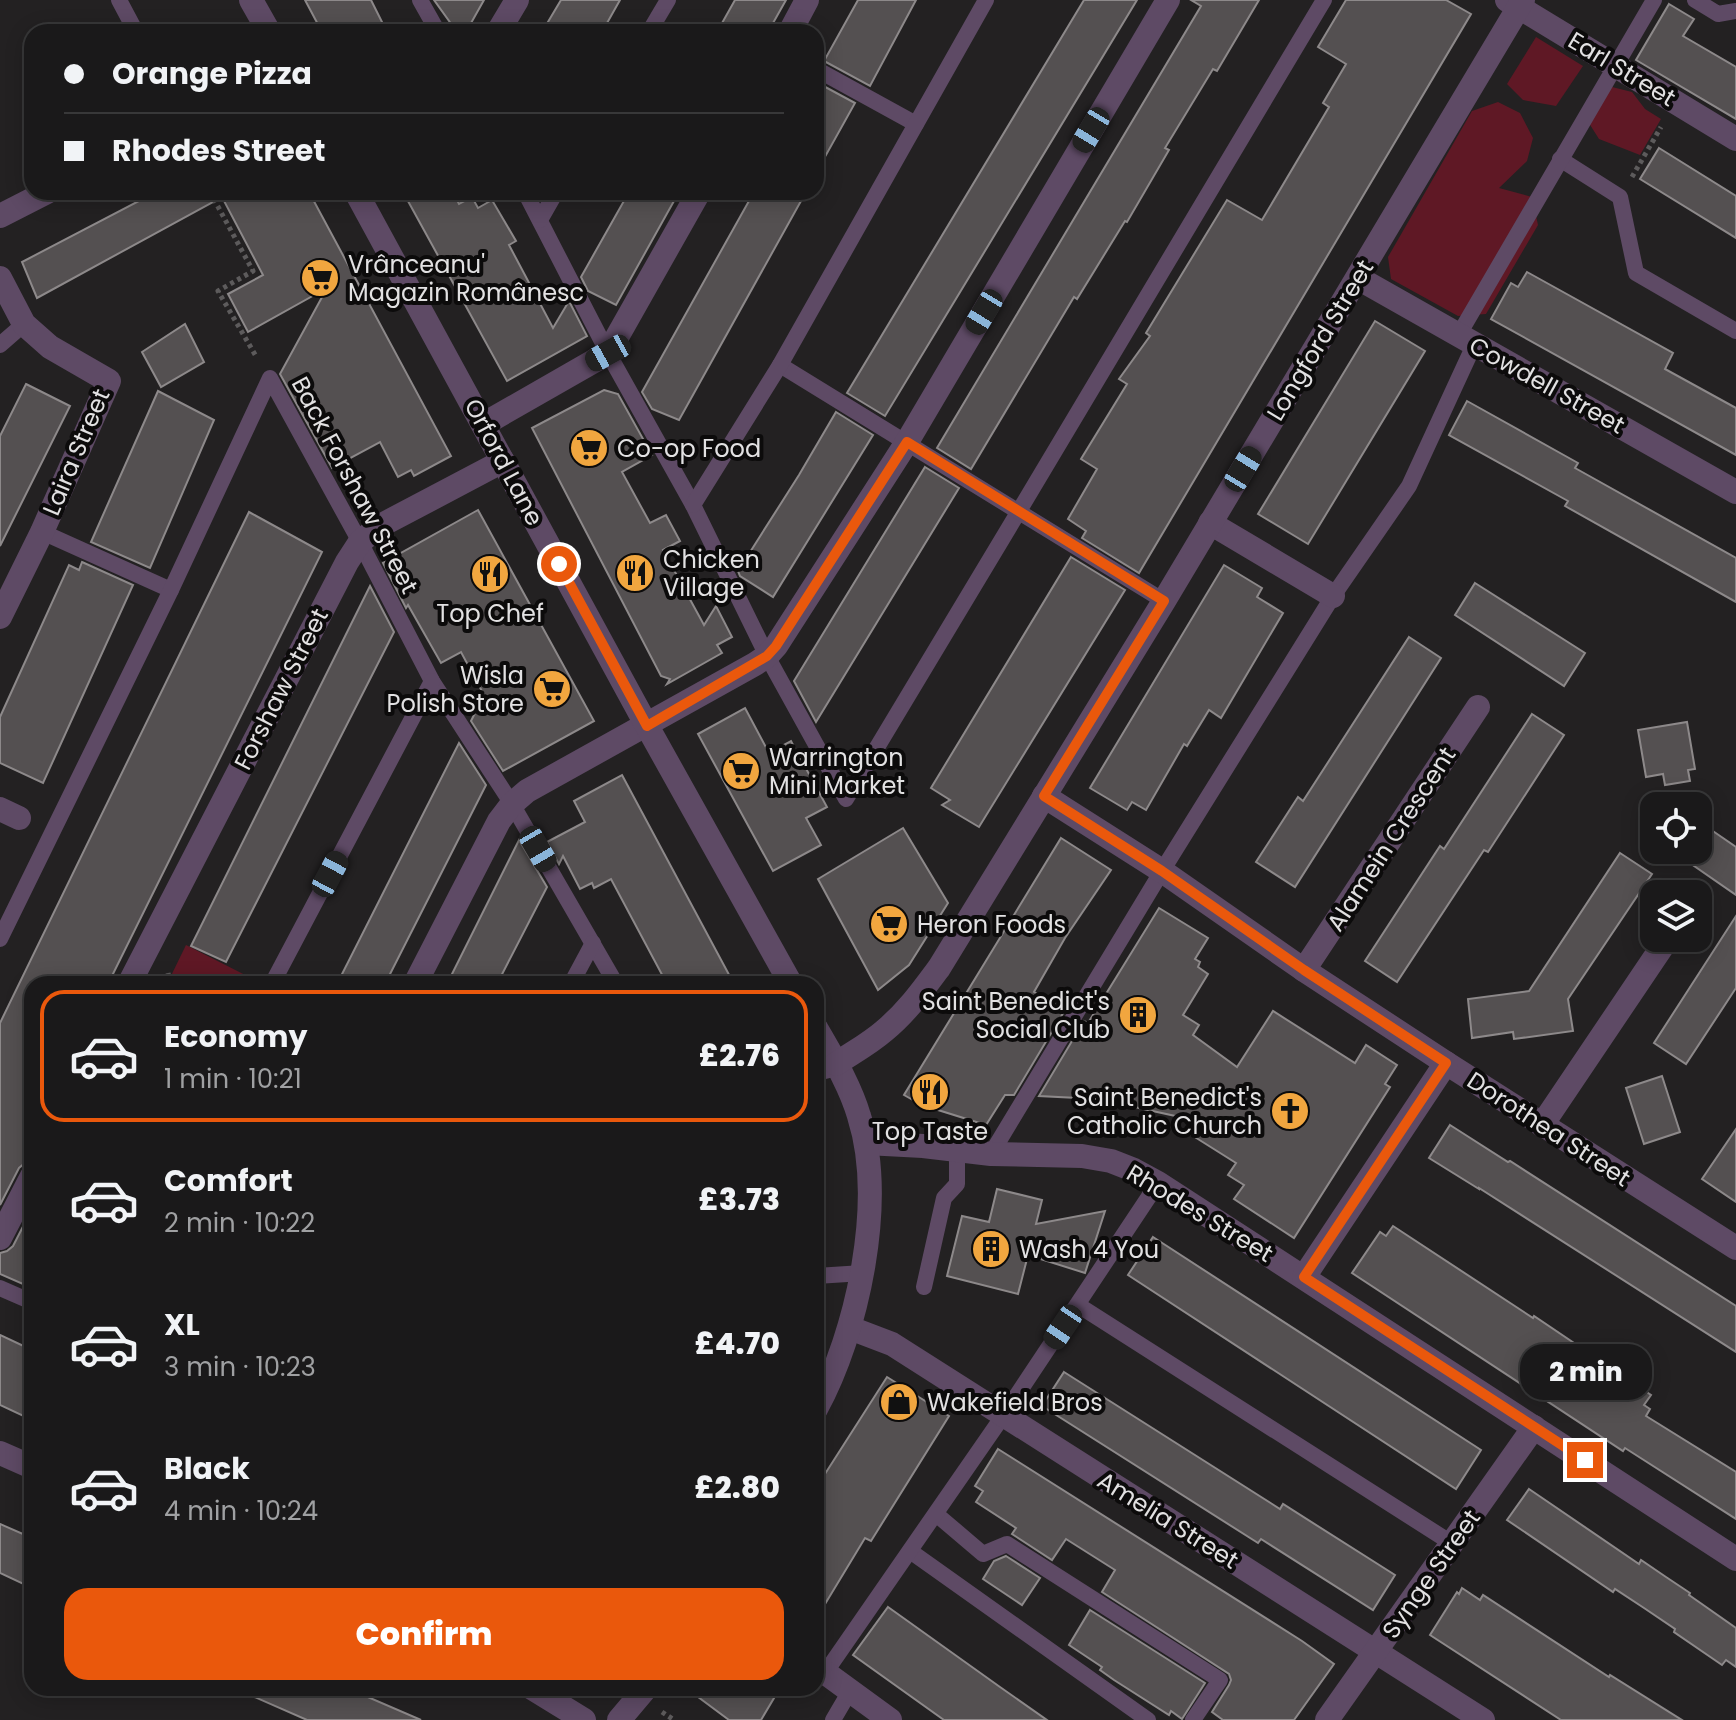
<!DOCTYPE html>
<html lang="en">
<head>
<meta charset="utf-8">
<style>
	body { margin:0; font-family:Poppins,sans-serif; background:#272627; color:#f1f3f6; height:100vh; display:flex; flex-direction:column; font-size:30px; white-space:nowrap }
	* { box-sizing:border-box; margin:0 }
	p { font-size:26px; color:#9fa0a2 }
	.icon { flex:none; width:44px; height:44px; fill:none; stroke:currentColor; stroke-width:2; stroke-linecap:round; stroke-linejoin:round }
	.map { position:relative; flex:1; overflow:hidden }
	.sheet { position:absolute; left:24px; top:976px; width:800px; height:720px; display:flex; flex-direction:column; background:#1a191a; border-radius:24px; box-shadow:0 4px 20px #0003,0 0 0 2px #383839 }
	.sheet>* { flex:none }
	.banner { position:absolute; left:24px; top:24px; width:800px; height:176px; border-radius:24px; box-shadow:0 4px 20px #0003,0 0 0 2px #383839; display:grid; align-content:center; height:176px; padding:0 40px; background:#1a191a }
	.buttons { position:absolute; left:1640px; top:792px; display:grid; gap:16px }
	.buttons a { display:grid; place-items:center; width:72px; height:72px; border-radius:16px; background:#1a191a; box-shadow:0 4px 20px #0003,0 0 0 2px #383839; font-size:40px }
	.end { position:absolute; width:36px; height:36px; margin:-18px; border:10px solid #ea580c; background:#fff; box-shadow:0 0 0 4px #fff }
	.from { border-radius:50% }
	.bubble { position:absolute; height:56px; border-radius:24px; background:#1a191a; box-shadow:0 4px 20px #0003,0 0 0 2px #383839; font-size:26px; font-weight:800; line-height:56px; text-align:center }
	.car { position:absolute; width:24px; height:48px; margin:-24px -12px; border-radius:10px; box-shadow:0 0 6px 2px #0007; background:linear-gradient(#222 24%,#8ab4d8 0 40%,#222 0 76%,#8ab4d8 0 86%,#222 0) }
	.banner b { display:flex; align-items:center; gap:28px; height:76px; font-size:30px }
	.banner b+b { border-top:2px solid #383839 }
	.banner i { width:20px; height:20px; background:#f1f3f6 }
	ul { padding:14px 0 0; list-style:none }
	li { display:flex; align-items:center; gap:24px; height:132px; margin:0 16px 12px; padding:0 24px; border:4px solid transparent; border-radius:24px }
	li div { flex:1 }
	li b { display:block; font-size:30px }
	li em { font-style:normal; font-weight:800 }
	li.selected { border-color:#ea580c }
	li>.icon { width:72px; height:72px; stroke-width:1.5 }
	.primary-button { display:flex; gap:16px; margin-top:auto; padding:16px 40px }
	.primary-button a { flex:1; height:92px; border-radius:24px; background:#ea580c; color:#fff; font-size:32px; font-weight:800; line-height:92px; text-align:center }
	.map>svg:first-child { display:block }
	.green { fill:#5f1825 }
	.building { fill:#545051; stroke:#8d898a; stroke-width:2 }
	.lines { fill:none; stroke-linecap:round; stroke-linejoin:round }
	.path { stroke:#5d5b5c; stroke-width:5; stroke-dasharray:4 4; stroke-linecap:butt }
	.service { stroke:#5e4a65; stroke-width:16 }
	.minor { stroke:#5e4a65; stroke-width:24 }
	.tertiary { stroke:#5e4a65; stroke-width:24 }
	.route { stroke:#ea580c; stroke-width:10 }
	.labels { text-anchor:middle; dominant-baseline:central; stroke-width:8; stroke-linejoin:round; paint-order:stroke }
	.street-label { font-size:24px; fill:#e2e1e2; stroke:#0c0b0b }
	.poi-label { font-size:24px; fill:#e2e1e2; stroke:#0c0b0b; text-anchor:start }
</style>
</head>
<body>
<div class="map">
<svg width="1736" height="1720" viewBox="0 0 1736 1720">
	<rect width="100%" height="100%" fill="#232122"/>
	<!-- green -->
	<g class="green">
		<path d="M1536,37L1583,66L1556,106L1523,100L1507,84Z"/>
		<path d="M1612,87L1632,92L1645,109L1661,119L1640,155L1599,139L1587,120Z"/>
		<path d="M1498,102L1520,113L1533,138L1527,161L1499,188L1532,197L1538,225L1486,314L1458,316L1391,279L1388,257L1472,111Z"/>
		<path d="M186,945L259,982L258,984H167Z"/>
	</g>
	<!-- building -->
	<g class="building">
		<path d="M305,0H371L387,32H322Z"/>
		<path d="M434,0H484L466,32H457Z"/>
		<path d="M561,0H620L602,32H542Z"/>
		<path d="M735,0H786L768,32H717Z"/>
		<path d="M858,0H916L870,86L824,61Z"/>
		<path d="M1084,0H1137L885,416L847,393Z"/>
		<path d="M1191,0H1259L1217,71L1213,69L1165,148L1169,150L1127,222L1125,221L1077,299L1074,297L971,469L937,448L1201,6Z"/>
		<path d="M1346,0H1446L1471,14L1139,573L1082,538L1086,531L1068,519L1097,469L1081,459L1127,384L1119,379L1150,336L1146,333L1227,200L1262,220L1329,107L1323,103L1346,64L1318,47Z"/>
		<path d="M1669,4L1694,19L1683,36L1736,67V119L1636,60Z"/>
		<path d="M816,82L855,103L816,173Z"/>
		<path d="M1659,148L1736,196V238L1640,179Z"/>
		<path d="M156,192H309L451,456L414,476L411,470L398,477L380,442L332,468L280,374L327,288L248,332L228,294L263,275L222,197L37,298L22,262Z"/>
		<path d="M403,192H453L459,204L472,197L478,208L492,200L516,241L509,245L553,328L569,301L587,336L507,381Z"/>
		<path d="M629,192H679L616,305L588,291L581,277Z"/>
		<path d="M754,192H806L679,420L652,409L642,392Z"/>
		<path d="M1527,272L1673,353L1665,369L1736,408V455L1491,319L1511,283L1518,287Z"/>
		<path d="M1375,321L1425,351L1308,544L1258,514Z"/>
		<path d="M185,324L204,362L161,387L142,352Z"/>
		<path d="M26,384L70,406L0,546V436Z"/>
		<path d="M604,390L618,394L652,455L622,472L650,523L666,515L680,541L663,550L704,625L716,606L732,637L717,645L722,653L667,684L670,679L661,676L532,428Z"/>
		<path d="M158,391L214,420L150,568L91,542Z"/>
		<path d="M1467,401L1578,463L1575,468L1736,558V602L1565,506L1568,501L1449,435Z"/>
		<path d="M836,412L873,435L773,597L740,576L738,571L799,475Z"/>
		<path d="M925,467L959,488L816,722L794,681Z"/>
		<path d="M478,510L594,721L503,771L471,721L484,695L461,652L441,663L408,605L406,608L383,563Z"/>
		<path d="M249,512L322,552L108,984H32V1161L25,1163L19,1168L0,1205V1023Z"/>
		<path d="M1071,557L1125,590L979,827L942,805L950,800L931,788Z"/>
		<path d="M82,562L133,585L43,783L0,763V717L69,565L79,570Z"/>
		<path d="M1224,565L1262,588L1257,597L1283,613L1221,718L1209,710L1187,746L1184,744L1146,810L1132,802L1127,810L1090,788Z"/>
		<path d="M1475,583L1585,653L1564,686L1455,615Z"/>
		<path d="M370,586L394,632L226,962L191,946Z"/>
		<path d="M1409,637L1441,658L1295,887L1256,862L1298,797L1303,801Z"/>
		<path d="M745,708L769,753L791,741L827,807L806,818L821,845L773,871L698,734Z"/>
		<path d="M1532,714L1564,735L1488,852L1484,850L1397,982L1365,961L1440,846L1444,849Z"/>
		<path d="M1687,722L1695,769L1688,770L1690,781L1665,785L1663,774L1646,777L1638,730Z"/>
		<path d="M459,743L486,785L385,984H337Z"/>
		<path d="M622,775L734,984H667L611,879L594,888L592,883L580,889L563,856L559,864L547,842L585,822L574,801Z"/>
		<path d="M1707,827L1736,847V895L1684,859L1690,850H1698V839Z"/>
		<path d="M903,828L948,903L909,965L878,990L818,879Z"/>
		<path d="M1061,838L1111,870L1065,938L1034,992L1065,1010L1014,1095H1005L986,1125L922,1105L904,1095Z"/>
		<path d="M519,840L547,887L497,984H447Z"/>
		<path d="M1620,853L1652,874L1568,999L1573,1031L1514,1039L1513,1032L1472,1038L1468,999L1529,991Z"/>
		<path d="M1159,908L1208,938L1195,959L1200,962L1198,967L1208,974L1183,1015L1199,1025L1193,1035L1237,1067L1273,1011L1355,1063L1366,1045L1397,1065L1385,1084L1390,1087L1294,1238L1234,1199L1244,1185L1228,1175L1236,1163L1190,1134L1198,1121L1098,1099L1039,1096L1084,1021L1088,1023Z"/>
		<path d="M1736,916V988L1686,1064L1654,1043Z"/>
		<path d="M1662,1076L1680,1132L1644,1144L1626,1088Z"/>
		<path d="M1450,1125L1508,1162L1510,1161L1736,1306V1352L1479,1188V1189L1429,1158Z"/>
		<path d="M1736,1129V1202L1702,1179Z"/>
		<path d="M997,1189L1042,1200L1036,1224L1105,1211L1085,1273L1028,1255L1018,1294L947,1276L962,1216L989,1222Z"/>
		<path d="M32,1209V1288L0,1274V1253L7,1251L13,1246Z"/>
		<path d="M1393,1226L1533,1318L1534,1316L1651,1395L1644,1405L1650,1409L1646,1416L1736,1472V1519L1625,1448L1623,1451L1352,1273L1380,1232L1386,1236Z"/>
		<path d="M1153,1237L1481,1450L1456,1489L1128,1275Z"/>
		<path d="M0,1335L32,1350V1420L0,1405Z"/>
		<path d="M1064,1372L1280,1509L1283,1504L1395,1575L1373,1610L1261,1539L1258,1543L1042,1406Z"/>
		<path d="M887,1377L949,1416L871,1541L865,1538L816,1619V1488Z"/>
		<path d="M998,1449L1302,1641L1334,1664L1294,1720H1223L1212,1712L1229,1685L1231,1680L1229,1674L1102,1592L1115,1570L1066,1539L1052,1560L1012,1534L1016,1528L976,1502L983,1491L975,1486Z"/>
		<path d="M1529,1489L1639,1564L1641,1560L1666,1577L1690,1593L1689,1595L1736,1628V1667L1726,1660L1722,1665L1674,1632L1675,1629L1644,1608L1615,1589L1613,1592L1507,1520Z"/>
		<path d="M0,1524L32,1538V1588L0,1573Z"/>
		<path d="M1006,1556L1040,1578L1022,1605L983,1579L994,1561Z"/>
		<path d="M1462,1588L1480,1600L1483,1595L1609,1677L1610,1675L1682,1720H1561L1430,1635L1457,1592L1459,1594Z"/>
		<path d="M888,1607L1000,1687L1047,1720H944L853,1655Z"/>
		<path d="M1090,1610L1205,1683L1182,1719L1171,1711L1169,1715L1114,1680L1100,1670L1102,1667L1069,1645Z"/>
		<path d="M234,1688H347L421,1720H307Z"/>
		<path d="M686,1688H780L761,1720H729Z"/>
	</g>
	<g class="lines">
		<!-- path -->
		<g class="path">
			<path d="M1632,177L1661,127"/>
			<path d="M210,192L253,271L218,291L257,358"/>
			<path d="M168,973L170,984"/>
			<path d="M662,1712L674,1720"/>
		</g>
		<!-- service -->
		<g class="service">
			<path d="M119,0L136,32"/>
			<path d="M420,0L438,32"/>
			<path d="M1695,0L1718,14L1736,11"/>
			<path d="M649,32L668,0"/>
			<path d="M816,69L916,124"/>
			<path d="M1560,159L1620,197L1636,273L1736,331"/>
			<path d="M525,192L608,353L693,505L767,656L846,799L1019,511L1324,0"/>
			<path d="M540,220L556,192"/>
			<path d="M1458,336L1654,0"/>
			<path d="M0,345L24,324"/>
			<path d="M780,365L1164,601"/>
			<path d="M693,505L780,365L986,0"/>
			<path d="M42,532L171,590"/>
			<path d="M0,939L171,590L270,378L360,542L432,681L512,804L616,984"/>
			<path d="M272,984L432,681"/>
			<path d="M571,984L593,943"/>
			<path d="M991,1154L1162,871L1333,596L1409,486L1474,345"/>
			<path d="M816,1276L863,1273"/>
			<path d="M924,1287L944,1198L957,1184V1150"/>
			<path d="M0,1288L32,1302"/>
			<path d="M1078,1305L1453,1544"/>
			<path d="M936,1514L983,1554L1007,1544L1220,1680L1193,1720"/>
			<path d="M910,1551L1148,1720"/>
			<path d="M825,1673L1003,1416L1158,1183"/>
			<path d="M833,1720L850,1691"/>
		</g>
		<!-- minor -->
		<g class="minor">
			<path d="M1507,0L1736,139"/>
			<path d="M498,32L517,0"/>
			<path d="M790,32L807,0"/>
			<path d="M0,216L47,192"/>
			<path d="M0,278L24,324L50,347L109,381L42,532L0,617"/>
			<path d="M1358,278L1736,492"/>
			<path d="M484,424L608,353L699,192"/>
			<path d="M1210,523L1333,596"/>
			<path d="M1044,796L1162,871L1304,970L1446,1063L1736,1248"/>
			<path d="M0,809L19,818"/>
			<path d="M1304,970L1478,707"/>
			<path d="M129,984L347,562L360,542L378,527L503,461"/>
			<path d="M415,984L499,821L512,804L527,791L755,664L767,656L776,646L907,442L1168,0"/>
			<path d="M816,1069L836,1064"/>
			<path d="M1542,1125L1668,938"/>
			<path d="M866,1143L923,1146L991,1154L1082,1156L1111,1161L1134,1170L1158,1183L1736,1559"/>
			<path d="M0,1238L32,1176"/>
			<path d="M1304,1277L1446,1063"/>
			<path d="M850,1328L892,1344L1483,1720"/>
			<path d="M1327,1720L1534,1427"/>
		</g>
		<!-- tertiary -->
		<g class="tertiary">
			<path d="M251,0L269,32"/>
			<path d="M356,192L647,726L791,984"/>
			<path d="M816,1028C832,1056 850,1085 859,1116C886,1201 858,1332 816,1409"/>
			<path d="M836,1064C852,1053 869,1044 884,1031C906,1013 922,991 939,968L1164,601L1523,0"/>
			<path d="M0,1453L32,1467"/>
			<path d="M816,1666L890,1720"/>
			<path d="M532,1688L584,1720"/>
			<path d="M619,1720L646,1688"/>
		</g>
	</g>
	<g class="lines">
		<!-- route -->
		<path class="route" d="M559,564L647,726L767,656L776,646L907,442L1164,601L1044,796L1162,871L1304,970L1446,1063L1304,1277L1585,1460"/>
	</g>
	<!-- icons -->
	<defs>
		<g id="supermarket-disc" transform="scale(2)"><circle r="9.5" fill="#f1a63f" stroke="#0c0b0b"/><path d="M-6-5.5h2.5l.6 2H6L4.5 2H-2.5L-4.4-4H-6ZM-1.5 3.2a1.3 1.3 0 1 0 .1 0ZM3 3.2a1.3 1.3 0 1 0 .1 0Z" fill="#111"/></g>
		<g id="restaurant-disc" transform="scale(2)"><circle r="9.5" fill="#f1a63f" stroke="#0c0b0b"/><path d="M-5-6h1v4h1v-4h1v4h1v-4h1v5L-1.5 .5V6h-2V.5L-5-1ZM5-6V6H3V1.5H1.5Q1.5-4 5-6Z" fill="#111"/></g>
		<g id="building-disc" transform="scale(2)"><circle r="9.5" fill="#f1a63f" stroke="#0c0b0b"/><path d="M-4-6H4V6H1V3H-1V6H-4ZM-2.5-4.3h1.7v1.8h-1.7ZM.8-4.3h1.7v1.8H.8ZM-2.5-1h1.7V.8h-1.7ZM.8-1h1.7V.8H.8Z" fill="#111"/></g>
		<g id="church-disc" transform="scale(2)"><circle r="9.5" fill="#f1a63f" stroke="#0c0b0b"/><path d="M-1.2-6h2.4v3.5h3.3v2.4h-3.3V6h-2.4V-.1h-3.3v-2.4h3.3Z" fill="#111"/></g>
		<g id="shop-disc" transform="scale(2)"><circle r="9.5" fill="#f1a63f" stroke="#0c0b0b"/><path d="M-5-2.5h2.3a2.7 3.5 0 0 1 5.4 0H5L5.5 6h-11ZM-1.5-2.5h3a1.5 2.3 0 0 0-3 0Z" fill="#111"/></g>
	</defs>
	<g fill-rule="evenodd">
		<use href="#supermarket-disc" x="320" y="278"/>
		<use href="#supermarket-disc" x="589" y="448"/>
		<use href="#restaurant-disc" x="635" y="573"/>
		<use href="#restaurant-disc" x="490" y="574"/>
		<use href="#supermarket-disc" x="552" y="689"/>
		<use href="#supermarket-disc" x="741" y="771"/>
		<use href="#supermarket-disc" x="889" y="924"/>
		<use href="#building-disc" x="1138" y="1015"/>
		<use href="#restaurant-disc" x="930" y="1092"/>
		<use href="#church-disc" x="1290" y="1111"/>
		<use href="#building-disc" x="991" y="1249"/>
		<use href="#shop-disc" x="899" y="1402"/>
	</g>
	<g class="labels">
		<!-- street labels -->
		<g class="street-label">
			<text transform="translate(1622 69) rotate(31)">Earl Street</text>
			<text transform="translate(1320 340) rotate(-59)">Longford Street</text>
			<text transform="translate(1547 385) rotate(29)">Cowdell Street</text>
			<text transform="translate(76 452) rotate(-67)">Laira Street</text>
			<text transform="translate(504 462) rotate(62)">Orford Lane</text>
			<text transform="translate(355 485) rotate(62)">Back Forshaw Street</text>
			<text transform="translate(281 689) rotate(-63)">Forshaw Street</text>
			<text transform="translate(1391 839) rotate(-57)">Alamein Crescent</text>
			<text transform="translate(1549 1129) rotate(33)">Dorothea Street</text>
			<text transform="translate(1200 1213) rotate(31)">Rhodes Street</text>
			<text transform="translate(1168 1520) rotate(32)">Amelia Street</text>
			<text transform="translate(1431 1574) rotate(-55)">Synge Street</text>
		</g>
		<!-- poi labels -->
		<g class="poi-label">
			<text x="348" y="264">Vrânceanu'<tspan x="348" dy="28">Magazin Românesc</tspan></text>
			<text x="617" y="448">Co-op Food</text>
			<text x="663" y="559">Chicken<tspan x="663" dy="28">Village</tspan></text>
			<text x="490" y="613" text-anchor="middle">Top Chef</text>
			<text x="524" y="675" text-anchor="end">Wisla<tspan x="524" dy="28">Polish Store</tspan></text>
			<text x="769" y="757">Warrington<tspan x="769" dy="28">Mini Market</tspan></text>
			<text x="917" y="924">Heron Foods</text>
			<text x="1110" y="1001" text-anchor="end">Saint Benedict's<tspan x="1110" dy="28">Social Club</tspan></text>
			<text x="1262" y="1097" text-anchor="end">Saint Benedict's<tspan x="1262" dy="28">Catholic Church</tspan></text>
			<text x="930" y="1131" text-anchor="middle">Top Taste</text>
			<text x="1019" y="1249">Wash 4 You</text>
			<text x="927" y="1402">Wakefield Bros</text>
		</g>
	</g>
</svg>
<div class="buttons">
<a><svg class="icon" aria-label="locate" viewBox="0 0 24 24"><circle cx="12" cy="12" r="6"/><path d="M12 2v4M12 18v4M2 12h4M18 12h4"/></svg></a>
<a><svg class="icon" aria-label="layers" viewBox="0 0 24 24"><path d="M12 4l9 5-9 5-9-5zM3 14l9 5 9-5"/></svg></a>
</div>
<i class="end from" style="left:559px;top:564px"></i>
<i class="end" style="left:1585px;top:1460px"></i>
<div class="bubble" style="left:1520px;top:1344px;width:132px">2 min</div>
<i class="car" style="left:1091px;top:130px;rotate:211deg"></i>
<i class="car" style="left:984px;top:312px;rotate:211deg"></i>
<i class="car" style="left:608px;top:353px;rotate:241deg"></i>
<i class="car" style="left:1243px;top:469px;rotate:31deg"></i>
<i class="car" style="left:538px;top:849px;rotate:150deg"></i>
<i class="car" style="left:330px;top:874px;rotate:28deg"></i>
<i class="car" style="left:1063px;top:1327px;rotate:214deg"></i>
<div class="banner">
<b><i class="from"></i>Orange Pizza</b>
<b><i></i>Rhodes Street</b>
</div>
<section class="sheet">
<ul>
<li class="selected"><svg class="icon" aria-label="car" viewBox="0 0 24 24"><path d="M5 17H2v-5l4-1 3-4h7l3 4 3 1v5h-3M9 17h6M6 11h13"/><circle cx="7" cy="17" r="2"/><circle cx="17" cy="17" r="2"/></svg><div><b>Economy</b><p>1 min · 10:21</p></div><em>£2.76</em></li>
<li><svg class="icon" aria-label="car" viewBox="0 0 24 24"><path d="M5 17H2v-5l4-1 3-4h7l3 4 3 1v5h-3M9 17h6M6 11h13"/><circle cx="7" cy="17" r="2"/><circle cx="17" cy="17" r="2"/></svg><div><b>Comfort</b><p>2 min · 10:22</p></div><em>£3.73</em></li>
<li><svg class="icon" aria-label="car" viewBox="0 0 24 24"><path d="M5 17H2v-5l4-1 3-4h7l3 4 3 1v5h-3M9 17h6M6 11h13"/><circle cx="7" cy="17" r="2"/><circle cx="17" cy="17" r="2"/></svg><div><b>XL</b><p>3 min · 10:23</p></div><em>£4.70</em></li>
<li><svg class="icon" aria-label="car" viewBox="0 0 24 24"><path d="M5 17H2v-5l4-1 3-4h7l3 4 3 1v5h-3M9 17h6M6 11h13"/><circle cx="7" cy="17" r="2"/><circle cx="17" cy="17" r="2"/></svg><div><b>Black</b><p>4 min · 10:24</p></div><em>£2.80</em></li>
</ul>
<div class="primary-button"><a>Confirm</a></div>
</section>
</div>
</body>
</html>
